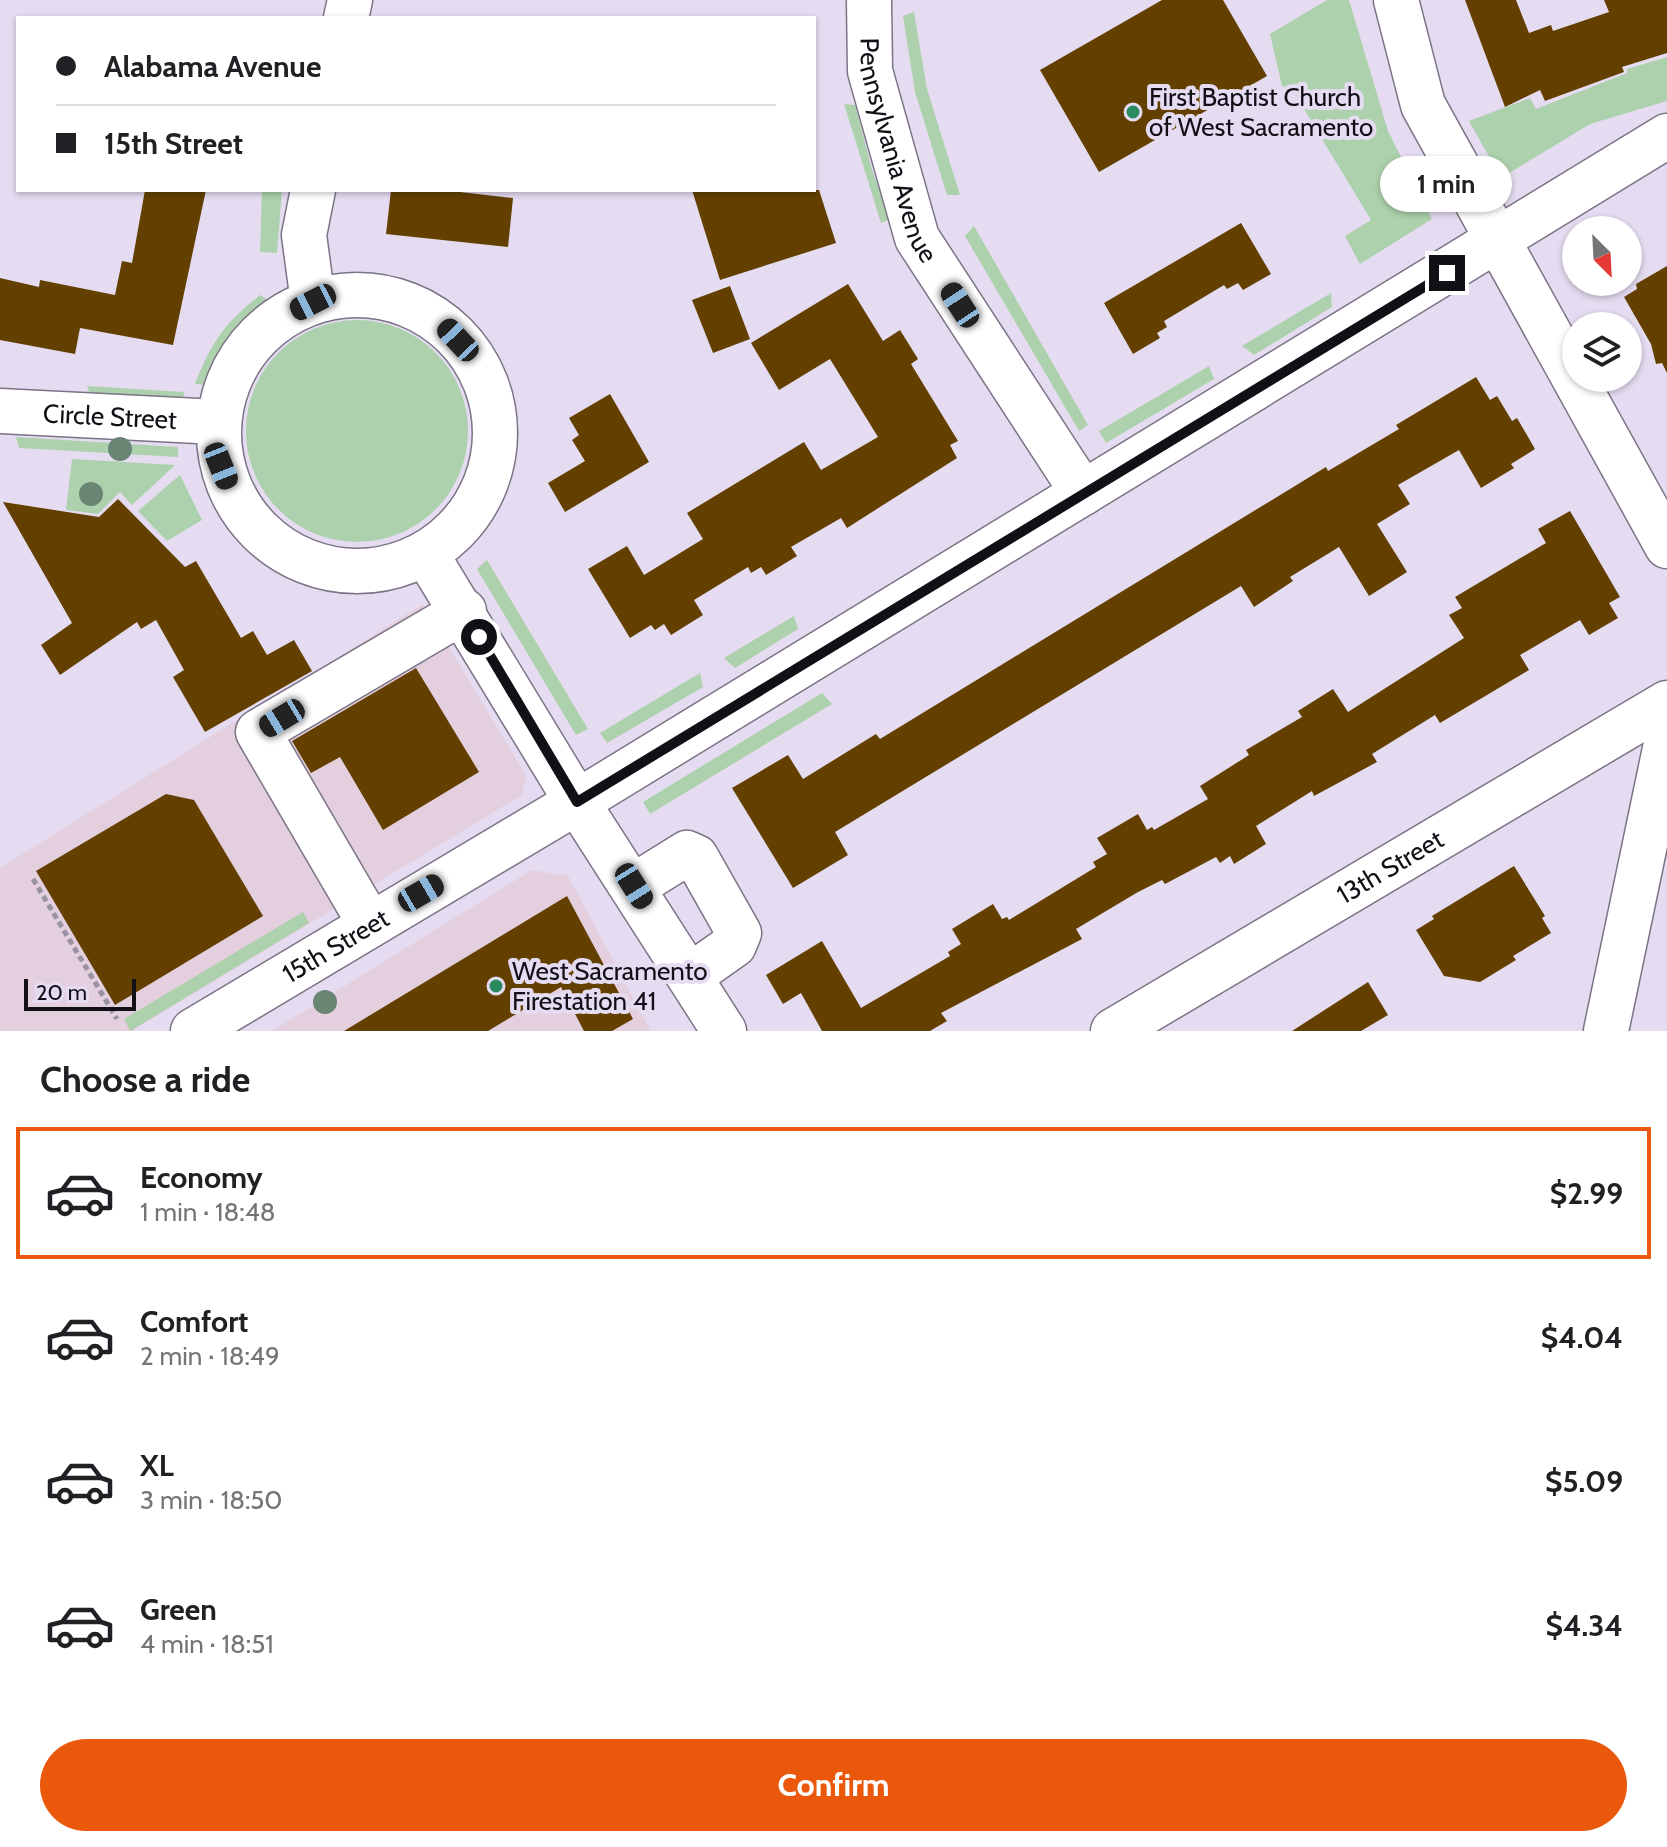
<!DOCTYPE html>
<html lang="en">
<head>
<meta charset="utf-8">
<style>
	body { margin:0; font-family:Cabin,sans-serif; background:#f6f6f6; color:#202124; height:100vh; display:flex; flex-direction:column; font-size:30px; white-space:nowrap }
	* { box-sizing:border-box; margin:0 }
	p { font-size:26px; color:#757577 }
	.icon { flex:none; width:44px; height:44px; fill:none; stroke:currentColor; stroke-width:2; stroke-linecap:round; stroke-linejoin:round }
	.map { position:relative; height:1031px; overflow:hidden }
	.panel { display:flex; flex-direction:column; background:#fff; flex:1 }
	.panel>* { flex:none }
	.hud { position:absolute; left:16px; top:16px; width:800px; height:176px; border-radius:0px; box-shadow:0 2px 6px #0004; display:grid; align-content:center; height:176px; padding:0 40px; background:#fff }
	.needle { width:52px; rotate:156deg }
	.tools { position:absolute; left:1562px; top:216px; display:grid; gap:16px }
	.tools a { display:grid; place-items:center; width:80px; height:80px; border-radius:50%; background:#fff; box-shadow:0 2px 6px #0004; font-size:40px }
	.scale { position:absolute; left:24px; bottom:20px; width:112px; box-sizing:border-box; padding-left:8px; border:4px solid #120f16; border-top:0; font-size:22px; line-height:28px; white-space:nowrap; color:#120f16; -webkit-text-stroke:6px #e5dcf1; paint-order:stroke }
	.end { position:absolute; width:36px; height:36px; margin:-18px; border:10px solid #120f16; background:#fff; box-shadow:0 0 0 4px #fff }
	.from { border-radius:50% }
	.bubble { position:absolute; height:56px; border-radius:28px; background:#fff; box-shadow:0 2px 6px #0004; font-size:26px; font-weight:700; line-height:56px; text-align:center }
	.car { position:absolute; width:24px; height:48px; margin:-24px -12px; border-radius:10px; box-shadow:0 0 6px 2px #0007; background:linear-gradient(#222 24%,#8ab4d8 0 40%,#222 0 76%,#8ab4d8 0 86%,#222 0) }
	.hud b { display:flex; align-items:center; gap:28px; height:76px; font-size:30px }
	.hud b+b { border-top:2px solid #e0e0e0 }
	.hud i { width:20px; height:20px; background:#202124 }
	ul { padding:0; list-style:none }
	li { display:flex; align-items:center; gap:24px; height:132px; margin:0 16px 12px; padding:0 24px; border:4px solid transparent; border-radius:0px }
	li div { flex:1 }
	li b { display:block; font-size:30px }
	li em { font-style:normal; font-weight:700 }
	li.current { border-color:#ea580c }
	li>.icon { width:72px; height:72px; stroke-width:1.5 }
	h2 { padding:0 40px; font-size:36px; line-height:96px }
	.button { display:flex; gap:16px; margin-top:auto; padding:16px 40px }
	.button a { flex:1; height:92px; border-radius:48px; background:#ea580c; color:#fff; font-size:32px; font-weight:700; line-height:92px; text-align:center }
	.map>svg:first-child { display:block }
	.commercial { fill:#e4cfdf }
	.green { fill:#add1ac }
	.building { fill:#634000 }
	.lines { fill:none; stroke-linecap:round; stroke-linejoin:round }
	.minor-casing { stroke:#7b7386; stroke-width:47 }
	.path { stroke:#9992a2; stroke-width:5; stroke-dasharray:6 4; stroke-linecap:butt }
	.minor { stroke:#fff; stroke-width:44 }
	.tree { fill:#6b8575 }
	.route { stroke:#120f16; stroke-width:10 }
	.poi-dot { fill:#2b8960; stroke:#e5dcf1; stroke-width:3 }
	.labels { text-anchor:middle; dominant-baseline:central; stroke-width:8; stroke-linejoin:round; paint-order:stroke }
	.poi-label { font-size:26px; fill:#120f16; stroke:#e5dcf1; text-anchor:start }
	.street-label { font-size:26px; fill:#120f16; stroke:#e5dcf1 }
</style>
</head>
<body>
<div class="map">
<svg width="1667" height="1031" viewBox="0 0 1667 1031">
	<rect width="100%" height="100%" fill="#e5dcf1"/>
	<!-- commercial -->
	<g class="commercial">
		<path d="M423,604L526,776L522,795L132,1031H0V868Z"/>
		<path d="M532,870L568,876L651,1031H272Z"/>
	</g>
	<!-- green -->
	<g class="green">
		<path d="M1327,0H1349L1388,131L1432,219L1360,264L1345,236L1371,220L1293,91L1282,86L1270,34Z"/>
		<path d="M914,12L927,89L960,195H947L915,92L903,16Z"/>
		<path d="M1667,57V101L1590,124L1501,178L1469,121L1530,98L1536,109L1627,73V69Z"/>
		<path d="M844,104L855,105L873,173L891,219L881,223Z"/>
		<path d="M262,190H282L277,253L260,252Z"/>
		<path d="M974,226L1088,425L1079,431L965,236Z"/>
		<path d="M1331,293L1332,307L1254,355L1242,346Z"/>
		<path d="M260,295L270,301L233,335L205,385L195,384C212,341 224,324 260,295Z"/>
		<circle cx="357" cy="431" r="111"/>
		<path d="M1209,366L1214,379L1106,443L1099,431Z"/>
		<path d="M87,386L184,392L183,401L91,397Z"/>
		<path d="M16,437L178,447V457L19,448Z"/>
		<path d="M72,459L175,465L132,505L120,492L98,514L66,510Z"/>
		<path d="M180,475L202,520L167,541L138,511Z"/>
		<path d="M487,560L588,729L576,735L477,569Z"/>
		<path d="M794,616L798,629L735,668L724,658Z"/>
		<path d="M700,673L703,687L607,743L600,733Z"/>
		<path d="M822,693L832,704L650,814L643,802Z"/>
		<path d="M303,912L309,923L130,1031L124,1019Z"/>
	</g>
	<!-- building -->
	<g class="building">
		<path d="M1162,0H1223L1267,76L1099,172L1040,70Z"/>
		<path d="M1465,0H1516L1529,33L1551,25L1553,31L1609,12L1604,0H1667V53L1622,67L1624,72L1545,101L1540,90L1505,107Z"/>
		<path d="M145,190H206L173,345L80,328L75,354L0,340V278L39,287L40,280L115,295L122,261L132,263Z"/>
		<path d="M391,190H442L513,198L508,247L386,234Z"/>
		<path d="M692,190H819L836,243L720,280Z"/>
		<path d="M1241,223L1271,274L1243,290L1238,283L1227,289L1224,285L1164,321L1167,327L1157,333L1160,338L1133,354L1104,303Z"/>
		<path d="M1667,266V373L1662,363L1656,364L1651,344L1624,297L1637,289L1636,284Z"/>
		<path d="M848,284L883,341L900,330L918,359L911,364L958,441L950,445L957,458L847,528L841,518L791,547L797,556L766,575L761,567L751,573L748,567L694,600L703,615L671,635L664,624L655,630L651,625L630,638L588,569L627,546L644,575L703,539L687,513L804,442L821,470L878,437L830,359L779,390L751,343Z"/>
		<path d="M730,286L750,339L713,353L692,300Z"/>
		<path d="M1476,377L1490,400L1497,396L1512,421L1517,418L1535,449L1511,464L1514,468L1481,488L1459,450L1398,485L1410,504L1377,524L1407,572L1369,596L1339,547L1290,577L1293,581L1254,607L1241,586L835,832L848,855L793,888L732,788L788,755L803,779L876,734L880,739L1326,467L1328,471L1399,429L1396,425Z"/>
		<path d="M610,394L649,462L565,512L548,483L585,461L572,440L579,435L569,418Z"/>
		<path d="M118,499L185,567L196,561L241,638L253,631L267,655L294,640L312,671L205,732L173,677L184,670L156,620L141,629L137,622L60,675L41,645L72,623L3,502L99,517Z"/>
		<path d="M1570,511L1620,597L1609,603L1618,618L1589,635L1580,620L1520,655L1529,670L1440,723L1435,715L1372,754L1377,762L1314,796L1312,791L1256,826L1266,844L1234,864L1230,856L1220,863L1216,857L1165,884L1162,880L1138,892L1076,929L1082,939L941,1013L947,1021L930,1031H822L801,993L783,1004L766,975L822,941L861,1008L950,956L948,952L961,944L952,929L993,904L1002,919L1007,917L1009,920L1096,867L1093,862L1107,854L1097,838L1138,814L1147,830L1152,827L1154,830L1208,799L1200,786L1249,755L1246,750L1302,717L1298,711L1333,689L1348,712L1464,638L1449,615L1462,608L1455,597L1546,543L1538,529Z"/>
		<path d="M416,668L479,772L383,830L340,757L311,773L292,741Z"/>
		<path d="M166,794L194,800L263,916L115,1005L36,871Z"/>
		<path d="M1514,866L1545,916L1542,918L1551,933L1513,956L1516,960L1480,982L1444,976L1416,930L1434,919L1432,916Z"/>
		<path d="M567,896L633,1019L612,1031H584L561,987L488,1031H344Z"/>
		<path d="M1368,982L1388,1015L1361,1031H1292Z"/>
	</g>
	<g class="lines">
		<!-- minor casing -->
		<g class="minor-casing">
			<g id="minor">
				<path id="s1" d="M869,0L870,71L917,238L1083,493"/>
				<path d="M1396,0L1423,105L1667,546"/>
				<path d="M346,18L350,0"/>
				<circle cx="357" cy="433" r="138"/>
				<path d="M313,302L304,235L313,190"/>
				<path id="s2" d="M0,411L218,422"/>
				<path d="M426,554L577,802L724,1031"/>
				<path d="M634,886L687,853L696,857L739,933L734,945L690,976"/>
				<path d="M370,924L258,732L464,611"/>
				<path id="s3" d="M193,1031L577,802L1667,136"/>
				<path id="s4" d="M1113,1031L1667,703"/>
				<path d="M1606,1031L1667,739"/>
			</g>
		</g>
		<!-- path -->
		<path class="path" d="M33,879L117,1019"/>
		<!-- minor -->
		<use href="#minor" class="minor"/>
	</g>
	<!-- trees -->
	<g class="tree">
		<circle cx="120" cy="449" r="12"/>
		<circle cx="91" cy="494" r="12"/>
		<circle cx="325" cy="1002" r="12"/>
	</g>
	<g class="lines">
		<!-- route -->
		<path class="route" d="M479,637L577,802L1447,273"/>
	</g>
	<!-- markers -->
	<g class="poi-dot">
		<circle cx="1133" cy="112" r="8"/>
		<circle cx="496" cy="986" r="8"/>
	</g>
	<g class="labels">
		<!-- poi labels -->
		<g class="poi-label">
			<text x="1149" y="97">First Baptist Church<tspan x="1149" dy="30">of West Sacramento</tspan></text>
			<text x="512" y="971">West Sacramento<tspan x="512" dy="30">Firestation 41</tspan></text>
		</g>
		<!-- street labels -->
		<g class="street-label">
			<text stroke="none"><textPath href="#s1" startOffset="154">Pennsylvania Avenue</textPath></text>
			<text stroke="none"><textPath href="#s2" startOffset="110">Circle Street</textPath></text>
			<text stroke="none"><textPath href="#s4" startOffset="322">13th Street</textPath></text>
			<text stroke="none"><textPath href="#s3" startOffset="166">15th Street</textPath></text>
		</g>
	</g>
</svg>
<div class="tools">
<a><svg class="needle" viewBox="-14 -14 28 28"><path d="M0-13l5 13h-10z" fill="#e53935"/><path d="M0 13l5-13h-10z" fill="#757577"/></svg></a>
<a><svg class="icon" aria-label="layers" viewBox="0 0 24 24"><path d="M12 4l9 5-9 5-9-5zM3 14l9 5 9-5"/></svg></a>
</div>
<div class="scale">20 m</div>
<i class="end from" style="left:479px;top:637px"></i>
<i class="end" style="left:1447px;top:273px"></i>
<div class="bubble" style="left:1380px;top:156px;width:132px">1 min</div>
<i class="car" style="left:313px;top:302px;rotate:243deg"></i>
<i class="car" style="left:960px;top:305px;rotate:327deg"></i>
<i class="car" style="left:458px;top:340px;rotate:317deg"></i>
<i class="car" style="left:221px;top:466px;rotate:158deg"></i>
<i class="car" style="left:282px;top:718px;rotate:239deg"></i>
<i class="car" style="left:634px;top:886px;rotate:148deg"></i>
<i class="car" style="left:421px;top:893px;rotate:60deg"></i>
<div class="hud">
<b><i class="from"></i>Alabama Avenue</b>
<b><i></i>15th Street</b>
</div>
</div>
<section class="panel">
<h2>Choose a ride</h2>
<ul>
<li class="current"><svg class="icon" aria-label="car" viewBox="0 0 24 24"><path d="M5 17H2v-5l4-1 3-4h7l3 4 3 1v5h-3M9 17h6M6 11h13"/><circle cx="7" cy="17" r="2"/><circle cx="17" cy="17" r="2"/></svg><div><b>Economy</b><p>1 min · 18:48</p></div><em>$2.99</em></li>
<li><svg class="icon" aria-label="car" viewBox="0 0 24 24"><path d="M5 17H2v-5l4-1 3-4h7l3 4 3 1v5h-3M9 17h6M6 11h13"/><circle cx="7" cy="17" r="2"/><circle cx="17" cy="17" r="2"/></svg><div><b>Comfort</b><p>2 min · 18:49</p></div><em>$4.04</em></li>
<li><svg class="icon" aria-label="car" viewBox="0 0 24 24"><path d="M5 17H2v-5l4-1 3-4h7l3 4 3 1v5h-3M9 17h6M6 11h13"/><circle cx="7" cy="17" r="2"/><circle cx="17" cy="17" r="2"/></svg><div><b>XL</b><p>3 min · 18:50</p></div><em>$5.09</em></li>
<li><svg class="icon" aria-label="car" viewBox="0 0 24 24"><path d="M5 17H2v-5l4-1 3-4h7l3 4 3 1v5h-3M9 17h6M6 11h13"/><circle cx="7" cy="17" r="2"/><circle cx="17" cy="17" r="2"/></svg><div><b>Green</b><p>4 min · 18:51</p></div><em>$4.34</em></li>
</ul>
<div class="button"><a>Confirm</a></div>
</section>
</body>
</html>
